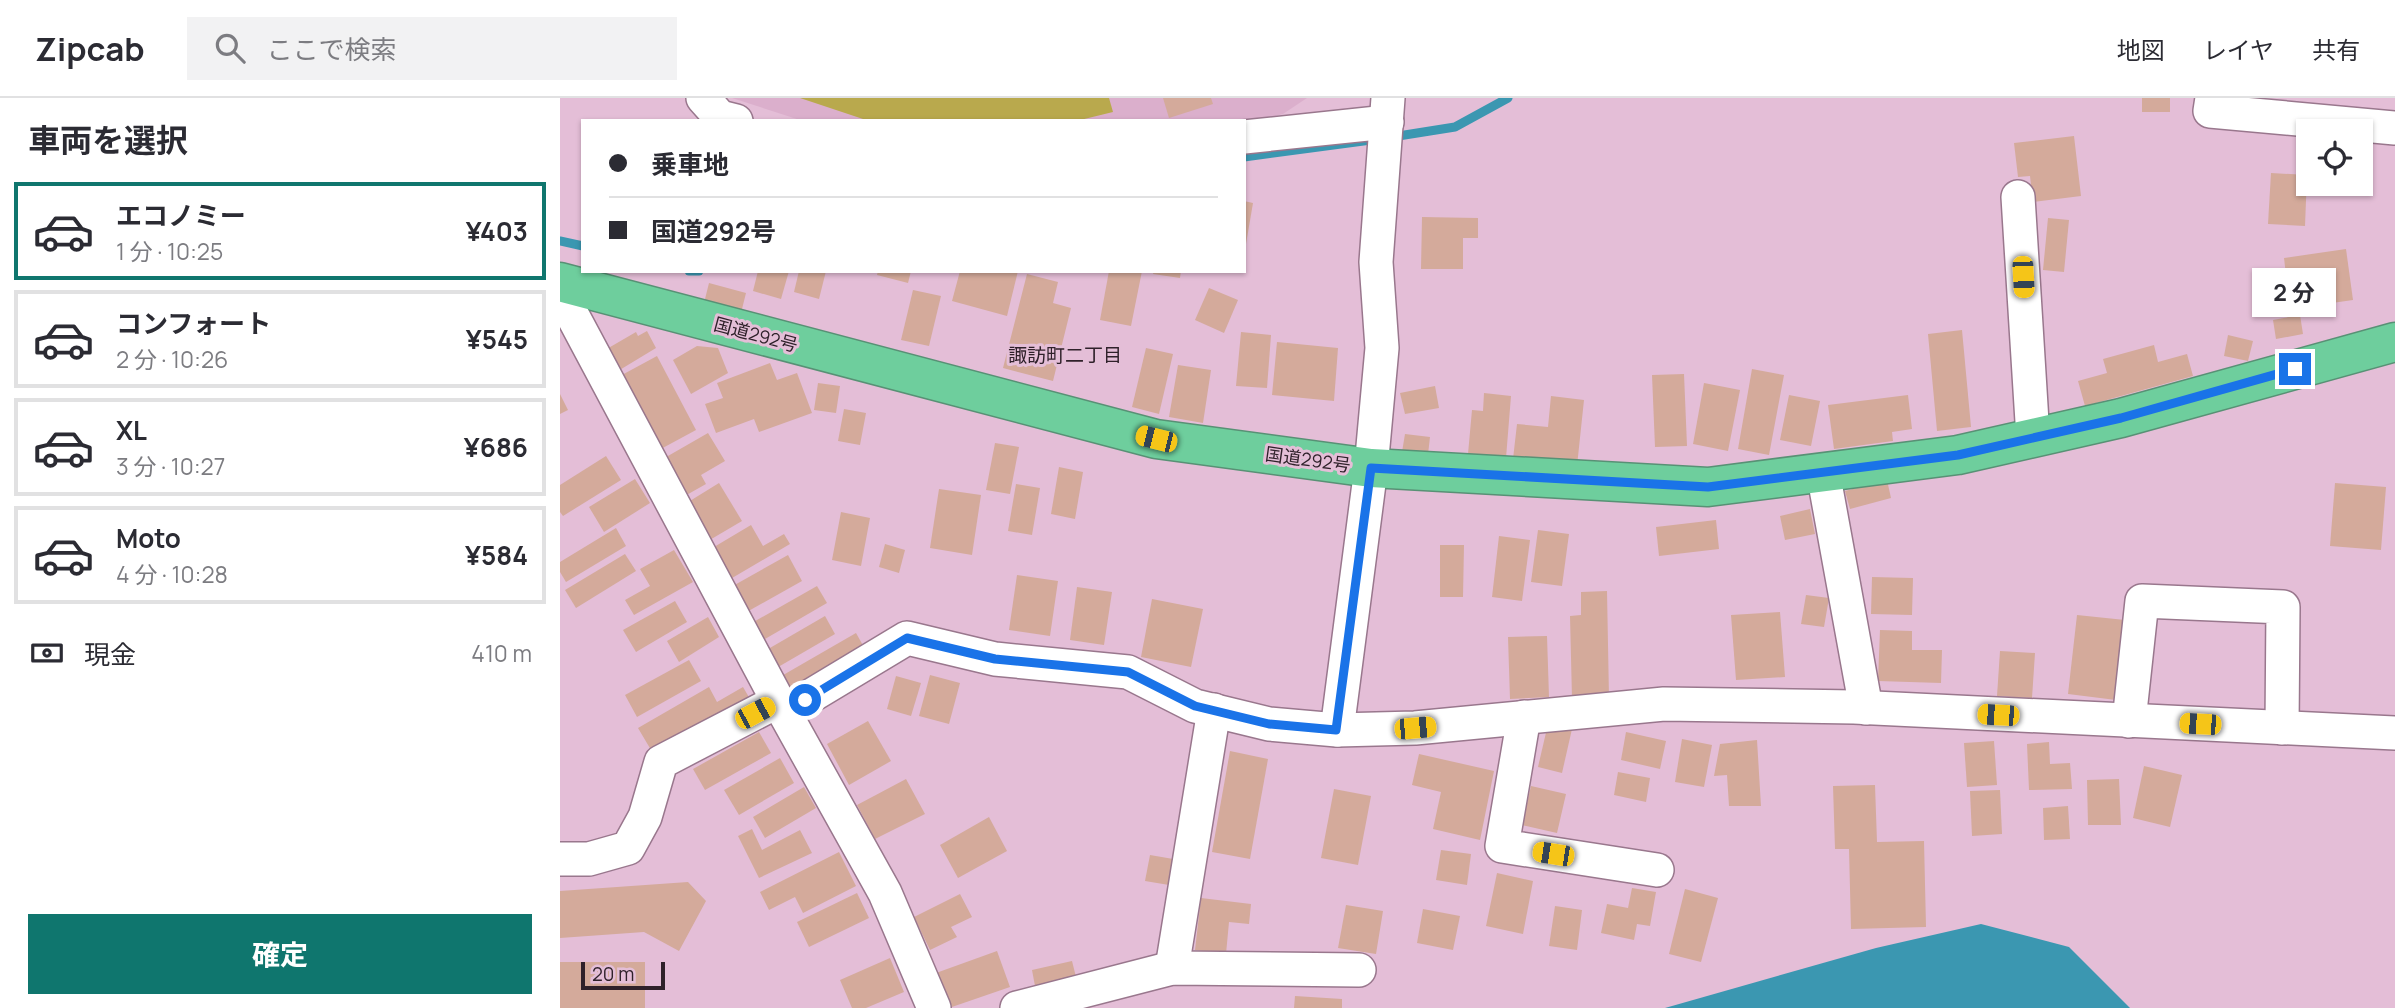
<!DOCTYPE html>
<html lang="ja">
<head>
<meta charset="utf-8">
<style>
	body { margin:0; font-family:Manrope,"Noto Sans JP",sans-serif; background:#f2f2f3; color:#2b2b33; height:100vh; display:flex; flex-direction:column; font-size:26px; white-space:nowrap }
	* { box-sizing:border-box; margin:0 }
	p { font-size:23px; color:#7c7c81 }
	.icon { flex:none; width:38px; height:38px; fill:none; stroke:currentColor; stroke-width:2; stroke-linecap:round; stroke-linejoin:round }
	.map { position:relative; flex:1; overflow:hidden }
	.side { display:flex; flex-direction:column; background:#fff; width:560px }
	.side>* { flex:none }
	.banner { position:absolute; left:21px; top:21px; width:665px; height:154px; border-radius:0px; box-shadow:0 2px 5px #0004; display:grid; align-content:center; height:154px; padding:0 28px; background:#fff }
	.buttons { position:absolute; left:1736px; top:21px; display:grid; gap:14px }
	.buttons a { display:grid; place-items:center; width:77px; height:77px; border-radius:0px; background:#fff; box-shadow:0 2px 5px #0004; font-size:35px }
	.scale { position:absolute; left:21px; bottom:18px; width:84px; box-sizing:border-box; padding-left:7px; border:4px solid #2f212a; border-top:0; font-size:19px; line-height:24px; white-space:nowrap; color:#2f212a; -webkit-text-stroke:5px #e4bed7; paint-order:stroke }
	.end { position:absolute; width:32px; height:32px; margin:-16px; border:9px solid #1a73e8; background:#fff; box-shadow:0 0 0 4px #fff }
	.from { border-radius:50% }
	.bubble { position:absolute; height:49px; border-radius:0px; background:#fff; box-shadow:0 2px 5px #0004; font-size:23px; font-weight:700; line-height:49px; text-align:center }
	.car { position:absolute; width:21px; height:42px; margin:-21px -10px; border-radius:9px; box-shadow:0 0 5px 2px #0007; background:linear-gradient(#f5c518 24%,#345 0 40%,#f5c518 0 76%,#345 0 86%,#f5c518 0) }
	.banner b { display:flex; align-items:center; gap:24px; height:66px; font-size:26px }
	.banner b+b { border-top:2px solid #e1e1e2 }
	.banner i { width:18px; height:18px; background:#2b2b33 }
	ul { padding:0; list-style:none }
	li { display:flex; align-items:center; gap:21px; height:98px; margin:0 14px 10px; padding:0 14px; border:4px solid #e1e1e2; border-radius:0px }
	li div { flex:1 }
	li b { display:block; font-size:26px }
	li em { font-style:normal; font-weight:700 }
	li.current { border-color:#0f766e }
	li>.icon { width:63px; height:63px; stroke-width:1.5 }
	h2 { padding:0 28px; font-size:32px; line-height:84px }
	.pay { display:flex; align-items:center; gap:18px; height:77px; padding:0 28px; font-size:26px }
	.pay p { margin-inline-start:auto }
	.primary-button { display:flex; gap:14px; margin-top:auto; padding:14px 28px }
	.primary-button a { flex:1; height:80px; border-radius:0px; background:#0f766e; color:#fff; font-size:28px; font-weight:700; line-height:80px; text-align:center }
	header { display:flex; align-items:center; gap:42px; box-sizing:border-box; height:98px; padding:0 35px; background:#fff; border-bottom:2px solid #e1e1e2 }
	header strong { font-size:33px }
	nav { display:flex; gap:38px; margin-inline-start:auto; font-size:24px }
	.search { width:490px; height:63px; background:#f2f2f3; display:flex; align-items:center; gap:18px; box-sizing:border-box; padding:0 24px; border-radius:0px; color:#7c7c81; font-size:26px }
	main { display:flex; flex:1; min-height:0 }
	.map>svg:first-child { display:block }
	.built { fill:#dbafcc }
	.green { fill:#b9a94d }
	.water { fill:#3b97b1 }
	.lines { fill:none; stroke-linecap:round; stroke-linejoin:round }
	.stream { stroke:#3b97b1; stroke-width:9 }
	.building { fill:#d4aa9b }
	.street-casing { stroke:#99778d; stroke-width:36 }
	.highway-casing { stroke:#589175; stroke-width:41 }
	.street { stroke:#fff; stroke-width:33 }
	.highway { stroke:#6ece9d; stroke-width:38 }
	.route { stroke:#1a73e8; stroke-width:9 }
	.labels { text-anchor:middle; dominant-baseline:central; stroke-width:6; stroke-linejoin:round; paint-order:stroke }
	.street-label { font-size:18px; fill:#2f212a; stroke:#e4bed7 }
	.neighbourhood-label { font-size:19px; fill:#2f212a; stroke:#e4bed7 }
</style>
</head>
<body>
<header>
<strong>Zipcab</strong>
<div class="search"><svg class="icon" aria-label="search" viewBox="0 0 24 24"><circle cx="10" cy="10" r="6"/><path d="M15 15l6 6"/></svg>ここで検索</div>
<nav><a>地図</a><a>レイヤ</a><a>共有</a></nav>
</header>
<main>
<section class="side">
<h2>車両を選択</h2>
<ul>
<li class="current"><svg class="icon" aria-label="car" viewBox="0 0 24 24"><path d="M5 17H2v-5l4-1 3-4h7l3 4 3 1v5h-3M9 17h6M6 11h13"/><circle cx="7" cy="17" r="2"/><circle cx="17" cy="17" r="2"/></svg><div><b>エコノミー</b><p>1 分 · 10:25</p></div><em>¥403</em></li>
<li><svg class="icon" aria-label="car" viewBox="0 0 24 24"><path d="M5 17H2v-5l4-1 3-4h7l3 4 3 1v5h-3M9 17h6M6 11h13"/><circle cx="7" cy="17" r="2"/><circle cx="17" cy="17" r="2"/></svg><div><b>コンフォート</b><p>2 分 · 10:26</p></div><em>¥545</em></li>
<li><svg class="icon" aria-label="car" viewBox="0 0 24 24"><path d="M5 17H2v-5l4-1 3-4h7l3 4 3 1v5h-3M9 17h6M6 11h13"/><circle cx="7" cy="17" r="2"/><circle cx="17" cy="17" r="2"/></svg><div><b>XL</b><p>3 分 · 10:27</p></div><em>¥686</em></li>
<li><svg class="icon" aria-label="car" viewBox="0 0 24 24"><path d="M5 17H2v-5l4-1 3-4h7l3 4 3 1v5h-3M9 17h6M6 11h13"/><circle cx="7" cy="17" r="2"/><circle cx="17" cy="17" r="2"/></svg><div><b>Moto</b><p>4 分 · 10:28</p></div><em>¥584</em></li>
</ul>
<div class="pay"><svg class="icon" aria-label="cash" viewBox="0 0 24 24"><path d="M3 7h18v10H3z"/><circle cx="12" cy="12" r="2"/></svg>現金<p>410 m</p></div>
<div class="primary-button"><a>確定</a></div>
</section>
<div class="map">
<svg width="1835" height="910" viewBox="0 0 1835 910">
	<rect width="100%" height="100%" fill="#e4bed7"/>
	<!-- built -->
	<path class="built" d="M172,0H747L723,16L684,26V23H243Z"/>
	<!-- green -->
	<path class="green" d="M240,0H549L553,14L516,23H309Z"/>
	<!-- water -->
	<path class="water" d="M1421,826L1509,849L1570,910H1105L1316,850Z"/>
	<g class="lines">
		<!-- stream -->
		<g class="stream">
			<path d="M832,39L895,29L948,0"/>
			<path d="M684,59L811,42"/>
			<path d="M0,143L23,148"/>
			<path d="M129,173H139"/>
		</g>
	</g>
	<!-- building -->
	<g class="building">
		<path d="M603,0H651L653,6L609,20Z"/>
		<rect x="1582" y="0" width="28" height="14"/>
		<path d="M1514,38L1521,98L1473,104L1470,78L1458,79L1454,45Z"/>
		<path d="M1711,75L1747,77L1745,128L1708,126Z"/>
		<path d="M684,103L693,105L686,146L684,145Z"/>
		<path d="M862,119L918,120V140H903V171H861Z"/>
		<path d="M1488,120L1509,122L1504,174L1483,172Z"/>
		<path d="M1786,151L1793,202L1730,211L1724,160Z"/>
		<path d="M198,173H229L221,201L193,193Z"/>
		<path d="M239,173H266L259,201L234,194Z"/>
		<path d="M318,173H351L348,185L317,177Z"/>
		<path d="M400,173H458L447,218L392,203Z"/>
		<path d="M549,173H582L571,228L540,222Z"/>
		<path d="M594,173H621L620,180L593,176Z"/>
		<path d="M467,176L498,184L493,205L511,210L493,283L443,270Z"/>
		<path d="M149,185L186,195L181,215L144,205Z"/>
		<path d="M649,190L678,202L664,235L635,222Z"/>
		<path d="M353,192L381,198L369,248L341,242Z"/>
		<path d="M1740,217L1743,236L1716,241L1713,222Z"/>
		<path d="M1402,232L1411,329L1377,333L1368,236Z"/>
		<path d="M87,233L96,250L58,273L45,252L76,234L78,238Z"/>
		<path d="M681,234L711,237L707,290L676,288Z"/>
		<path d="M1668,237L1693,243L1688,263L1664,258Z"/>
		<path d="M717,244L778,250L774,303L712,297Z"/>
		<path d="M1594,247L1598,264L1627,256L1633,278L1525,308L1518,283L1547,275L1543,261Z"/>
		<path d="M137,248L158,250L168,275L131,296L113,262Z"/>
		<path d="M586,250L613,256L599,316L572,309Z"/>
		<path d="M97,258L136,332L99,352L60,278Z"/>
		<path d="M210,265L217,282L237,275L252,315L199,334L194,321L156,335L145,306L163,300L157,285Z"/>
		<path d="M618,267L651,272L643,325L609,319Z"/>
		<path d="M1192,271L1224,277L1209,357L1178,351Z"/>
		<path d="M1124,276L1127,348L1095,349L1092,277Z"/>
		<path d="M258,285L280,288L276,315L254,312Z"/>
		<path d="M1144,285L1180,292L1168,353L1133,346Z"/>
		<path d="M875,288L879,310L845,316L840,295Z"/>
		<path d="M924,295L951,298L946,360L908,356L912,312L923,313Z"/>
		<path d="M0,296L8,312L0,316Z"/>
		<path d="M1229,297L1260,303L1251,348L1220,342Z"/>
		<path d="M1348,297L1352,331L1332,334L1333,343L1274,351L1268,307Z"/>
		<path d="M991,298L1024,302L1017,368L953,361L957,326L988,329Z"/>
		<path d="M284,311L306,315L300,347L278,343Z"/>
		<path d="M148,335L165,363L141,377L146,386L123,399L101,362Z"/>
		<path d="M845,336L870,339L867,365L841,360Z"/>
		<path d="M435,345L459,349L450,396L426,392Z"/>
		<path d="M46,358L61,382L3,418L0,414V387Z"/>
		<path d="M499,369L523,374L515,421L491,416Z"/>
		<path d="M75,381L90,405L44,434L29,409Z"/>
		<path d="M1327,382L1331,400L1290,411L1285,393Z"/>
		<path d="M159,385L182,423L148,443L125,406Z"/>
		<path d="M1775,385L1826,389L1821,452L1770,448Z"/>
		<path d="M456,386L480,390L472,437L448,433Z"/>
		<path d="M379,391L421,397L412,457L370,450Z"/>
		<path d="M1250,411L1255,436L1225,442L1220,418Z"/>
		<path d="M281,414L310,420L301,468L272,462Z"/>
		<path d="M1156,422L1159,451L1099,458L1096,429Z"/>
		<path d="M191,427L203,448L224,436L230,446L167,483L149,452Z"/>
		<path d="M56,430L66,448L6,484L0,474V464Z"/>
		<path d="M978,432L1009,436L1002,488L971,484Z"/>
		<path d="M939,438L970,442L962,503L932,499Z"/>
		<path d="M325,446L345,452L339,475L319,469Z"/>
		<path d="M880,447H904L903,499H880Z"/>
		<path d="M114,452L133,484L74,517L65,502L90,488L80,471Z"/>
		<path d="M65,456L76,473L16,510L5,492Z"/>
		<path d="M228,457L242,483L185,515L171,489Z"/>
		<path d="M457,477L498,483L490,538L449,532Z"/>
		<path d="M1312,479L1353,480L1352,517L1311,516Z"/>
		<path d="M257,488L267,505L200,544L190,526Z"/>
		<path d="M517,489L552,494L544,547L510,542Z"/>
		<path d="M1047,493L1049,600L1012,601L1010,518L1021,517V494Z"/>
		<path d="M1246,497L1269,500L1264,529L1241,526Z"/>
		<path d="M592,501L643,511L631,569L581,559Z"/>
		<path d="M115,503L127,524L76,554L63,532Z"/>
		<path d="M1220,514L1225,579L1176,582L1171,517Z"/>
		<path d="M1517,517L1565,522L1556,602L1508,596Z"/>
		<path d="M265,518L275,536L213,572L203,554Z"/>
		<path d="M148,519L159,539L119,564L107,543Z"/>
		<path d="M1320,532L1352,533V552H1382L1381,585L1318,583Z"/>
		<path d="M296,535L305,551L227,596L218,580Z"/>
		<path d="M987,538L989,599L950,601L948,539Z"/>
		<path d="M1440,553L1475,555L1472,600L1437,598Z"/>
		<path d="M129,562L141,583L77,619L65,597Z"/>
		<path d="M370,577L400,585L389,626L359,618Z"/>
		<path d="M336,578L361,585L351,618L327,611Z"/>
		<path d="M149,589L157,604L183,589L190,601L94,657L78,630Z"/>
		<path d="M308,623L331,663L289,687L267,646Z"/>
		<path d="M988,626L1012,631L1002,675L978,669Z"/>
		<path d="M199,634L211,655L145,692L133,671Z"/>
		<path d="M1066,634L1106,643L1100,671L1061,662Z"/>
		<path d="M1122,641L1152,647L1144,689L1115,684Z"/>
		<path d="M1197,642L1201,708H1169L1167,677L1154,678L1160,646Z"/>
		<path d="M1434,643L1437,687L1407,689L1404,645Z"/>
		<path d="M1489,644L1490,666L1510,665L1512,691L1469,692L1467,646Z"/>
		<path d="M670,653L708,661L690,761L652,754Z"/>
		<path d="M859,656L934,673L920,742L873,731L881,694L852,687Z"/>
		<path d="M220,660L234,685L179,717L164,692Z"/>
		<path d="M1584,668L1622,677L1610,729L1573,720Z"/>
		<path d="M1058,674L1090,680L1086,704L1054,697Z"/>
		<path d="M346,681L365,716L315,741L297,707Z"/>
		<path d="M1559,681L1561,727H1528L1527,682Z"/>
		<path d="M1315,687L1317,744L1364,743L1366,829L1291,831L1289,751H1275L1273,688Z"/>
		<path d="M971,688L1006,696L997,735L962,727Z"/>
		<path d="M244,689L256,710L205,740L193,719Z"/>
		<path d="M774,691L811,698L798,767L761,760Z"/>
		<path d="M1440,692L1442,736L1412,738L1410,693Z"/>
		<path d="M1508,708L1510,741L1484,742L1483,710Z"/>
		<path d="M429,719L447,753L398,780L380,747Z"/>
		<path d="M192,731L202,752L240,732L252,755L199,780L178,738Z"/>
		<path d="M881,752L911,756L907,787L876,782Z"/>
		<path d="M279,754L296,788L243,815L235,799L209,812L200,794Z"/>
		<path d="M590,757L619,762L615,788L585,783Z"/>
		<path d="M937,775L973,783L963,836L926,828Z"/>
		<path d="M128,784L146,803L119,853L84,834L0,840V793Z"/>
		<path d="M1072,790L1096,794L1090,828L1077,826L1074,842L1041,835L1047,806L1068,810Z"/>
		<path d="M1125,791L1158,800L1141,864L1109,856Z"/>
		<path d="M297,795L309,820L249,849L237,824Z"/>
		<path d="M400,796L412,819L391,829L397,839L370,852L354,819Z"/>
		<path d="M641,800L691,806L689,826L669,824L666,856L635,852Z"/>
		<path d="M786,807L823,813L816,856L778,850Z"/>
		<path d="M995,808L1022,812L1017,852L989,848Z"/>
		<path d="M863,811L900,818L893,852L857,845Z"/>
		<path d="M437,853L450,889L389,910L376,875Z"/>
		<path d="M330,860L344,894L306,910H292L280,882Z"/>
		<path d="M512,863L516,879L475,888L472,872Z"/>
		<rect x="0" y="864" width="85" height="46"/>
		<path d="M735,898L782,901V910H734Z"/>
	</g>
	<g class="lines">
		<!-- street casing -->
		<g class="street-casing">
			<g id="street">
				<path d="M143,0L160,19L176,23"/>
				<path d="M1652,0L1650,13L1835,30"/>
				<path d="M684,39L827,24"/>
				<path d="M1458,99L1473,340"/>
				<path d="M0,194L218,603L325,795L374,910"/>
				<path d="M1263,374L1306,610"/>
				<path d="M224,614L347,540L435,561L568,574L635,608L709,626L777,632L855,630L1104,606L1294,609L1835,635"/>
				<path d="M964,619L942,748L1097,772"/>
				<path d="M1569,623L1582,503L1723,509L1722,630"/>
				<path d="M777,632L811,370L822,250L816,164L828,0"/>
				<path d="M0,761H29L68,750L85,719L101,664L218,603"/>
				<path d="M612,870L654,612"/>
				<path d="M457,910L612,870L799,872"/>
			</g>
		</g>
		<!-- highway casing -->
		<g class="highway-casing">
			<path id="highway" d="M0,184L596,341L811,370L1148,389L1398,357L1561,320L1835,244"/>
		</g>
		<!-- street -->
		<use href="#street" class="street"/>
		<!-- highway -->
		<use href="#highway" class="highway"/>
	</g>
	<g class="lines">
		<!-- route -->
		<path class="route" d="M245,602L347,540L435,561L568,574L635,608L709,626L776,632L811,370L1148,389L1398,357L1561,320L1735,271"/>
	</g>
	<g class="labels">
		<!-- street labels -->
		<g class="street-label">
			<text transform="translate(196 236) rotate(15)">国道292号</text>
			<text transform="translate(748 361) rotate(8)">国道292号</text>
		</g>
		<!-- neighbourhood labels -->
		<g class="neighbourhood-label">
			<text x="505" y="257">諏訪町二丁目</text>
		</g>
	</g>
</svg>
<div class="buttons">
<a><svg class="icon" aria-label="locate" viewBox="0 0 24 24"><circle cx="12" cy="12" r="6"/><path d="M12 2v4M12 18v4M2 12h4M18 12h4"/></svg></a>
</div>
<div class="scale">20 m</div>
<i class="end from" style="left:245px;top:602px"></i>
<i class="end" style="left:1735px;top:271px"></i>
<div class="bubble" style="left:1692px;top:170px;width:84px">2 分</div>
<i class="car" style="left:1463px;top:179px;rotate:177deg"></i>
<i class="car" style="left:596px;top:341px;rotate:284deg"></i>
<i class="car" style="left:195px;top:615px;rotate:62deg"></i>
<i class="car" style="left:1438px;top:617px;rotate:273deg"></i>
<i class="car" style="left:1640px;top:626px;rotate:273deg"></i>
<i class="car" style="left:855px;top:630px;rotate:85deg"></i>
<i class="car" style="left:993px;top:756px;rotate:279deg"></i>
<div class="banner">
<b><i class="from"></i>乗車地</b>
<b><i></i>国道292号</b>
</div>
</div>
</main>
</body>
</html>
